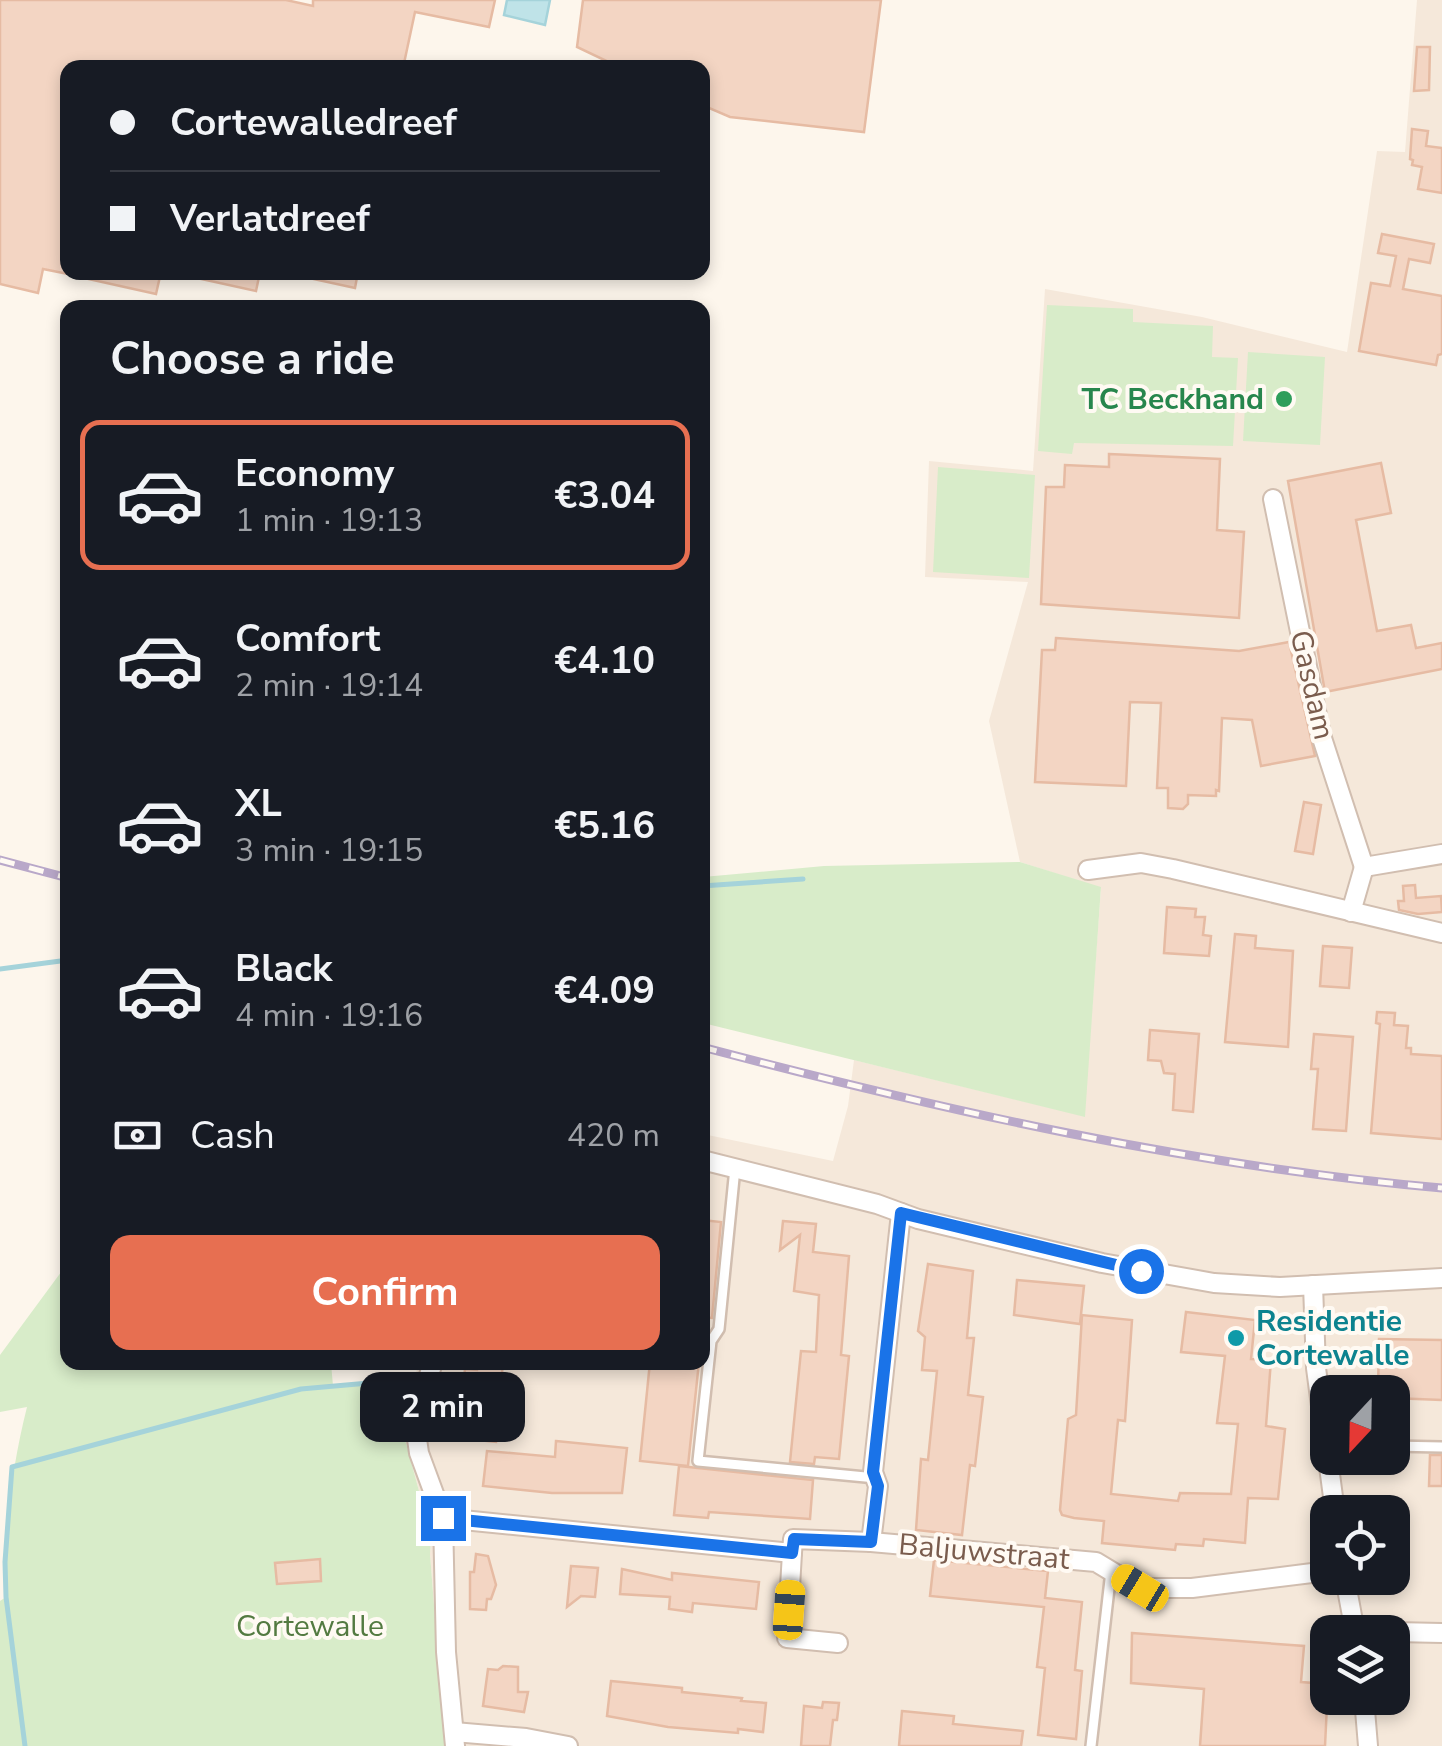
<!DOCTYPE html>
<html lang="en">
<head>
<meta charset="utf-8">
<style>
	body { margin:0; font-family:"Nunito Sans",sans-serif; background:#242831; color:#f1f3f6; height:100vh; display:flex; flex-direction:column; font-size:38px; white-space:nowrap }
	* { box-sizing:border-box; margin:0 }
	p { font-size:32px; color:#9ea1a6 }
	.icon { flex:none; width:55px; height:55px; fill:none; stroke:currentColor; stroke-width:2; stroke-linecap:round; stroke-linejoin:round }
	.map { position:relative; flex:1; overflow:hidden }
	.drawer { position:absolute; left:60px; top:300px; width:650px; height:1070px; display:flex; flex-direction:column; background:#171b24; border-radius:20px; box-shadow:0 5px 15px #0003 }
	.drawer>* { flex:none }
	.top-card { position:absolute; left:60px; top:60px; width:650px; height:220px; border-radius:20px; box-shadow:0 5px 15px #0003; display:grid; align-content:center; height:220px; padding:0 50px; background:#171b24 }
	.needle { width:65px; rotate:202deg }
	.controls { position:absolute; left:1310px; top:1375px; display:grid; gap:20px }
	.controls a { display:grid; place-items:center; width:100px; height:100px; border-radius:20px; background:#171b24; box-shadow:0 5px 15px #0003; font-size:50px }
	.end { position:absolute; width:45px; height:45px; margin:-22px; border:12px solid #1a73e8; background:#fff; box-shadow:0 0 0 5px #fff }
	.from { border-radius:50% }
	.bubble { position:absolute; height:70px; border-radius:20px; background:#171b24; box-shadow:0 5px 15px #0003; font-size:32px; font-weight:700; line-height:70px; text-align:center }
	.car { position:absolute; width:30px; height:60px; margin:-30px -15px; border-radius:12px; box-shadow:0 0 8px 2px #0007; background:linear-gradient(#f5c518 24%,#345 0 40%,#f5c518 0 76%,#345 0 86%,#f5c518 0) }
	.top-card b { display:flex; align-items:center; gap:35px; height:95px; font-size:38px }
	.top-card b+b { border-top:2px solid #363941 }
	.top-card i { width:25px; height:25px; background:#f1f3f6 }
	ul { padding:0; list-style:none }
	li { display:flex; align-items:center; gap:30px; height:150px; margin:0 20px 15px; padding:0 30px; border:5px solid transparent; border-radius:20px }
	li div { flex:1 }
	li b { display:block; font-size:38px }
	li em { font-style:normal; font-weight:700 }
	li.current { border-color:#e76f51 }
	li>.icon { width:90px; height:90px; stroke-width:1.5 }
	h2 { padding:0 50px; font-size:45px; line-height:120px }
	.pay { display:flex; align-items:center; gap:25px; height:110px; padding:0 50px; font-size:38px }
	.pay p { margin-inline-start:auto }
	.primary-button { display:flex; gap:20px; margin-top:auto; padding:20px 50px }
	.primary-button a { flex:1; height:115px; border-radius:20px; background:#e76f51; color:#fff; font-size:40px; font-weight:700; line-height:115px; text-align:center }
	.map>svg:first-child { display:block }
	.residential { fill:#f5e8da; fill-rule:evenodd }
	.green { fill:#d8ecc9 }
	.water { fill:#bfe3e8; stroke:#a5d3da; stroke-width:2.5 }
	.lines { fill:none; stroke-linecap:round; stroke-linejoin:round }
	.stream { stroke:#a5d3da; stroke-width:5 }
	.building { fill:#f3d5c3; stroke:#e6bba3; stroke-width:2.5 }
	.lane-casing { stroke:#d1beb0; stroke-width:14 }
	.street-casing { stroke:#d1beb0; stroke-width:22 }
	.lane { stroke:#fff; stroke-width:9 }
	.street { stroke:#fff; stroke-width:18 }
	.rail-casing { stroke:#b9a8c9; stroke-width:9 }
	.rail { stroke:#fffaf3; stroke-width:5; stroke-dasharray:15; stroke-linecap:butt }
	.route { stroke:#1a73e8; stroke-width:12 }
	.leisure-dot { fill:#2e9e5b; stroke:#fffaf3; stroke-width:4 }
	.culture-dot { fill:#0f9aa8; stroke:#fffaf3; stroke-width:4 }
	.labels { text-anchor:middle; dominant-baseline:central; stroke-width:8; stroke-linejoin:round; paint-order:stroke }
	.leisure-label { font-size:30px; font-weight:bold; fill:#27864d; stroke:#fffaf3; text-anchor:end }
	.street-label { font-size:30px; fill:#7a5c4d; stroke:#fffaf3 }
	.culture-label { font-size:30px; font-weight:bold; fill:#0d838f; stroke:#fffaf3; text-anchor:start }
	.park-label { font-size:30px; fill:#537a41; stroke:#fffaf3 }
</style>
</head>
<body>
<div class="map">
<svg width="1442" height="1746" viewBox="0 0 1442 1746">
	<rect width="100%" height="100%" fill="#fdf6ec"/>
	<!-- residential -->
	<path class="residential" d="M1417,0H1442V1746H445L430,1554L432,1523L422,1502L403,1432L405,1409L419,1363L702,1362L703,1134L833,1161L848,1106L854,1060L1084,1116L1101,888L1020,862L989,721L1028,582L925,577L929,461L1033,471L1045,289L1202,317L1347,352L1377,151L1405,152ZM1328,1392H1392V1458H1328ZM1328,1512H1392V1578H1328ZM1328,1632H1392V1698H1328Z"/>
	<!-- green -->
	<g class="green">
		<path d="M1047,305L1133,309V322L1213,326L1212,357L1238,358L1233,446L1074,443L1072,454L1038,451Z"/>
		<path d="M1248,352L1325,357L1320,445L1243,441Z"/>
		<path d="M938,467L1035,475L1029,578L933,572Z"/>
		<path d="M1020,862L1101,887L1085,1117L703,1023V877L824,866Z"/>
		<path d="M67,1264L68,1362L331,1363L333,1386L414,1379L405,1409L403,1432L422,1502L432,1523L430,1554L445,1746H0V1601L6,1597C4,1531 11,1471 27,1407L0,1412V1355Z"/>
	</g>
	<!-- water -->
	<path class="water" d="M507,0H550L545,25L504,15Z"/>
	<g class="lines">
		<!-- stream -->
		<g class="stream">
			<path d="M702,886L803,879"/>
			<path d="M0,969L68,960"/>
			<path d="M25,1746L6,1597L5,1562L12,1467L301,1389L414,1379"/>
		</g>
	</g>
	<!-- building -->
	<g class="building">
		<path d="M0,0H286L313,6V0H495L489,27L415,12L403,68H68V274L43,269L38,293L0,284Z"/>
		<path d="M583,0H881L864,132L730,117L702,105V68H621L577,47Z"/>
		<path d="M1417,47H1430L1429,90L1414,91Z"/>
		<path d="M1412,129L1428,131L1426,146L1442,148V193L1418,189L1422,167L1412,165L1413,160L1410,159Z"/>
		<path d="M1382,234L1434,244L1430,263L1409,259L1403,289L1442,296V354L1438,355L1436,365L1359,351L1371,283L1390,286L1396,256L1378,253Z"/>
		<path d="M84,272H161L156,294L84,278Z"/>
		<path d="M198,272H260L256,291L197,278Z"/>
		<path d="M309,272H358L355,288L309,278Z"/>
		<path d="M1109,454L1220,459L1217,530L1244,532L1239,618L1041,604L1046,487H1064L1065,465L1109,467Z"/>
		<path d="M1381,463L1391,513L1356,520L1377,631L1411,625L1416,648L1442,643V669L1325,692L1288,481Z"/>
		<path d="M1056,638L1239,651L1289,642L1315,756L1261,766L1252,720L1222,718L1219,791L1216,790V796L1188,795V804L1183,809L1168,808V788H1157L1161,703L1130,702L1126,786L1035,782L1042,650H1055Z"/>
		<path d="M1304,802L1321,805L1313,854L1295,851Z"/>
		<path d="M1415,885L1416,898L1441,896L1442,912L1418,914L1399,910L1398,901H1404L1403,886Z"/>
		<path d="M1167,907L1196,909L1195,917H1205L1203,935L1211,936L1209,956L1164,953Z"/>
		<path d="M1235,934L1256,936L1255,948L1293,951L1288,1047L1225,1042Z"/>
		<path d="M1323,946L1352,948L1349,988L1320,986Z"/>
		<path d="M1377,1012L1395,1013L1394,1025L1408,1026L1406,1048H1411V1054L1442,1056V1139L1371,1133L1380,1024L1376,1023Z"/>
		<path d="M1150,1030L1199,1034L1193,1112L1173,1110L1175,1074L1164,1073L1161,1061L1148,1060Z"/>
		<path d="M1314,1034L1353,1037L1346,1131L1313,1129L1318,1069H1311Z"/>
		<path d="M702,1220L721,1222L712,1318L702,1317Z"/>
		<path d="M783,1221L816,1224L813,1252L849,1256L841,1355L849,1356L839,1459L815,1457L814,1464L790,1462L801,1351L816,1352L819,1295L794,1291L800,1235L780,1250Z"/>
		<path d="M928,1264L973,1271L967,1338H974L968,1395L983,1397L975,1466L970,1465L962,1535L916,1530L921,1459L928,1460L937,1371L922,1370L925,1337L918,1331Z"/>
		<path d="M1017,1280L1084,1286L1080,1324L1014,1315Z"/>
		<path d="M1186,1312L1255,1320L1251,1359L1271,1360L1266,1426L1285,1429L1278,1499L1248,1498L1245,1543L1204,1539L1203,1546L1176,1544L1175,1550L1102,1543L1104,1521L1074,1518L1062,1515L1060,1510L1068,1419L1076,1415L1082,1315L1132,1320L1125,1421L1118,1420L1111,1494L1178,1501L1180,1493L1231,1494L1238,1424L1217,1423L1225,1356L1181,1352Z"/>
		<path d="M1379,1339L1442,1340V1400L1392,1398V1392H1378Z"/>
		<path d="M478,1362H503L496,1442L457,1438L465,1369L477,1370Z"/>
		<path d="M650,1362H699L688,1466L640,1461Z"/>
		<path d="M556,1441L627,1448L622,1493H552L483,1486L487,1451L555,1457Z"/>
		<path d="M1430,1455H1442V1486H1429Z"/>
		<path d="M679,1466L813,1480L810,1519L709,1512L708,1518L674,1515Z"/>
		<path d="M476,1554L488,1556L496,1585L491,1599H487L486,1610L470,1609V1572H474Z"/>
		<path d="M320,1559L321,1581L277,1584L275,1563Z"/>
		<path d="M934,1560L1048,1571L1045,1598L1082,1602L1075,1670L1082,1671L1076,1739L1038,1735L1045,1668L1037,1667L1044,1607L930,1596Z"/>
		<path d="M571,1566L598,1568L595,1597L581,1596L567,1607Z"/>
		<path d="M622,1569L672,1580V1573L759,1582L756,1609L693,1603L692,1612L669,1609L670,1597L620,1594Z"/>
		<path d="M1132,1633L1304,1646L1301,1682L1328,1684L1325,1746H1200L1204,1689L1131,1683Z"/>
		<path d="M503,1666L518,1667V1692H528L524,1712L483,1706L488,1669L498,1670Z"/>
		<path d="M611,1681L682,1688V1692L742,1698L741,1701L766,1703L763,1732L738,1729V1733L668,1727L607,1716Z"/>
		<path d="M823,1702L839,1703L837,1720H833L830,1746H801L804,1706L822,1708Z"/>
		<path d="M902,1711L954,1716L953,1724L1023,1731L1021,1746H899Z"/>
	</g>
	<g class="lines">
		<!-- lane casing -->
		<g class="lane-casing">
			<g id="lane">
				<path d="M735,1168L719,1329L711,1341L698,1461L876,1478"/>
				<path d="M1392,1446L1442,1447"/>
				<path d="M1091,1746L1111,1571"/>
			</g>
		</g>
		<!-- street casing -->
		<g class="street-casing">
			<g id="street">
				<path d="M1273,499L1321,735L1364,867L1442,854"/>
				<path d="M1088,870L1141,863L1173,869L1442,933"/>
				<path d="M1351,912L1364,867"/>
				<path d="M702,1160L877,1204L918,1219L1102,1263L1214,1283L1280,1287L1442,1278"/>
				<path d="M1313,1285L1316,1368L1335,1512"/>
				<path d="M433,1362L417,1415L416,1432L419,1453L443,1518L446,1652L455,1746"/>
				<path d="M443,1518L792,1553L793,1539L871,1542L1096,1562L1139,1588H1192L1328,1571"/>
				<path d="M871,1542L878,1486L873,1472L901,1213"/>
				<path d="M792,1553L787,1638L838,1643"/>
				<path d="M1345,1578L1355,1632"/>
				<path d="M1394,1632L1442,1633"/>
				<path d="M1364,1698L1368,1746"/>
				<path d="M454,1732L526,1738L568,1746"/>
			</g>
		</g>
		<!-- lane -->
		<use href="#lane" class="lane"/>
		<!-- street -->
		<use href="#street" class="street"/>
		<!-- rail casing -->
		<g class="rail-casing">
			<g id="rail">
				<path d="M0,860L68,878"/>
				<path d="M702,1047C946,1111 1190,1166 1442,1188"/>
			</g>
		</g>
		<!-- rail -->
		<use href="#rail" class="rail"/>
	</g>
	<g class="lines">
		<!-- route -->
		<path class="route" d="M443,1518L792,1553L794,1539L871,1542L878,1486L873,1472L901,1213L1141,1271"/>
	</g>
	<!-- markers -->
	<circle class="leisure-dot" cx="1284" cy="399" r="10"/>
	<circle class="culture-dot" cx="1236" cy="1338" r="10"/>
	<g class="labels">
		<!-- leisure labels -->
		<g class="leisure-label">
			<text x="1264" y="399">TC Beckhand</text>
		</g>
		<!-- street labels -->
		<g class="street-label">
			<text transform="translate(1312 685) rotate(77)">Gasdam</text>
			<text transform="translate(984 1552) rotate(5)">Baljuwstraat</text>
		</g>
		<!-- culture labels -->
		<g class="culture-label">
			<text x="1256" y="1321">Residentie<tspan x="1256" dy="34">Cortewalle</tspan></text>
		</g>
		<!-- park labels -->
		<g class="park-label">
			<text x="310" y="1626">Cortewalle</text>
		</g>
	</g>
</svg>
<div class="controls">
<a><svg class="needle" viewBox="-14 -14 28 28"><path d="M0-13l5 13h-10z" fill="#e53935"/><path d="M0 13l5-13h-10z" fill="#9ea1a6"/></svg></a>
<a><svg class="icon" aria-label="locate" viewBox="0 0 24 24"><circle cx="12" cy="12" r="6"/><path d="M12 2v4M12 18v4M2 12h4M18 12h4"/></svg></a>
<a><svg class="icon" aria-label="layers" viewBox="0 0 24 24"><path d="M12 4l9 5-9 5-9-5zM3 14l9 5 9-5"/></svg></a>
</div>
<i class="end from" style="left:1141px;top:1271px"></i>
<i class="end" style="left:443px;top:1518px"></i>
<div class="bubble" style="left:360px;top:1372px;width:165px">2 min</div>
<i class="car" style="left:1140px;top:1588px;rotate:301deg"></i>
<i class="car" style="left:789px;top:1610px;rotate:4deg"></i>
<div class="top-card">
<b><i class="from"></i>Cortewalledreef</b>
<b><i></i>Verlatdreef</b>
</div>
<section class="drawer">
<h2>Choose a ride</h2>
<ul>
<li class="current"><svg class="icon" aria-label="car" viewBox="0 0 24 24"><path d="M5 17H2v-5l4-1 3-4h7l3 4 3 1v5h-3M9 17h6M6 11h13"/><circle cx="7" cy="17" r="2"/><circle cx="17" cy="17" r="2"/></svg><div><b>Economy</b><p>1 min · 19:13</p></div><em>€3.04</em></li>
<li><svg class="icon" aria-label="car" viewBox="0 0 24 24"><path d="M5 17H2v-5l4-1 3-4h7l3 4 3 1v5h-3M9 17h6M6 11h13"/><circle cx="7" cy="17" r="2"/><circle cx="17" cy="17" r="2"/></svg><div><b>Comfort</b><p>2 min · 19:14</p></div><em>€4.10</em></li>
<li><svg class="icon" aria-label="car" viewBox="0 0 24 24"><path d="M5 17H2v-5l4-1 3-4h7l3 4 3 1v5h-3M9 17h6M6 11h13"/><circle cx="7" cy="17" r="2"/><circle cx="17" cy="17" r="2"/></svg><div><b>XL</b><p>3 min · 19:15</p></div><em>€5.16</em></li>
<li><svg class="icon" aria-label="car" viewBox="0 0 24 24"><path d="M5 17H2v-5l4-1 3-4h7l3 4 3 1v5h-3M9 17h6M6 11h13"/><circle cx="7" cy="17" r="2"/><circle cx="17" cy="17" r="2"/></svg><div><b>Black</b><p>4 min · 19:16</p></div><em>€4.09</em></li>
</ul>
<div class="pay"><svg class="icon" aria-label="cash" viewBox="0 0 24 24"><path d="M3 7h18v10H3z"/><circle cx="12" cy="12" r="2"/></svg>Cash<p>420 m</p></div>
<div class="primary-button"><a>Confirm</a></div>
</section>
</div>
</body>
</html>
